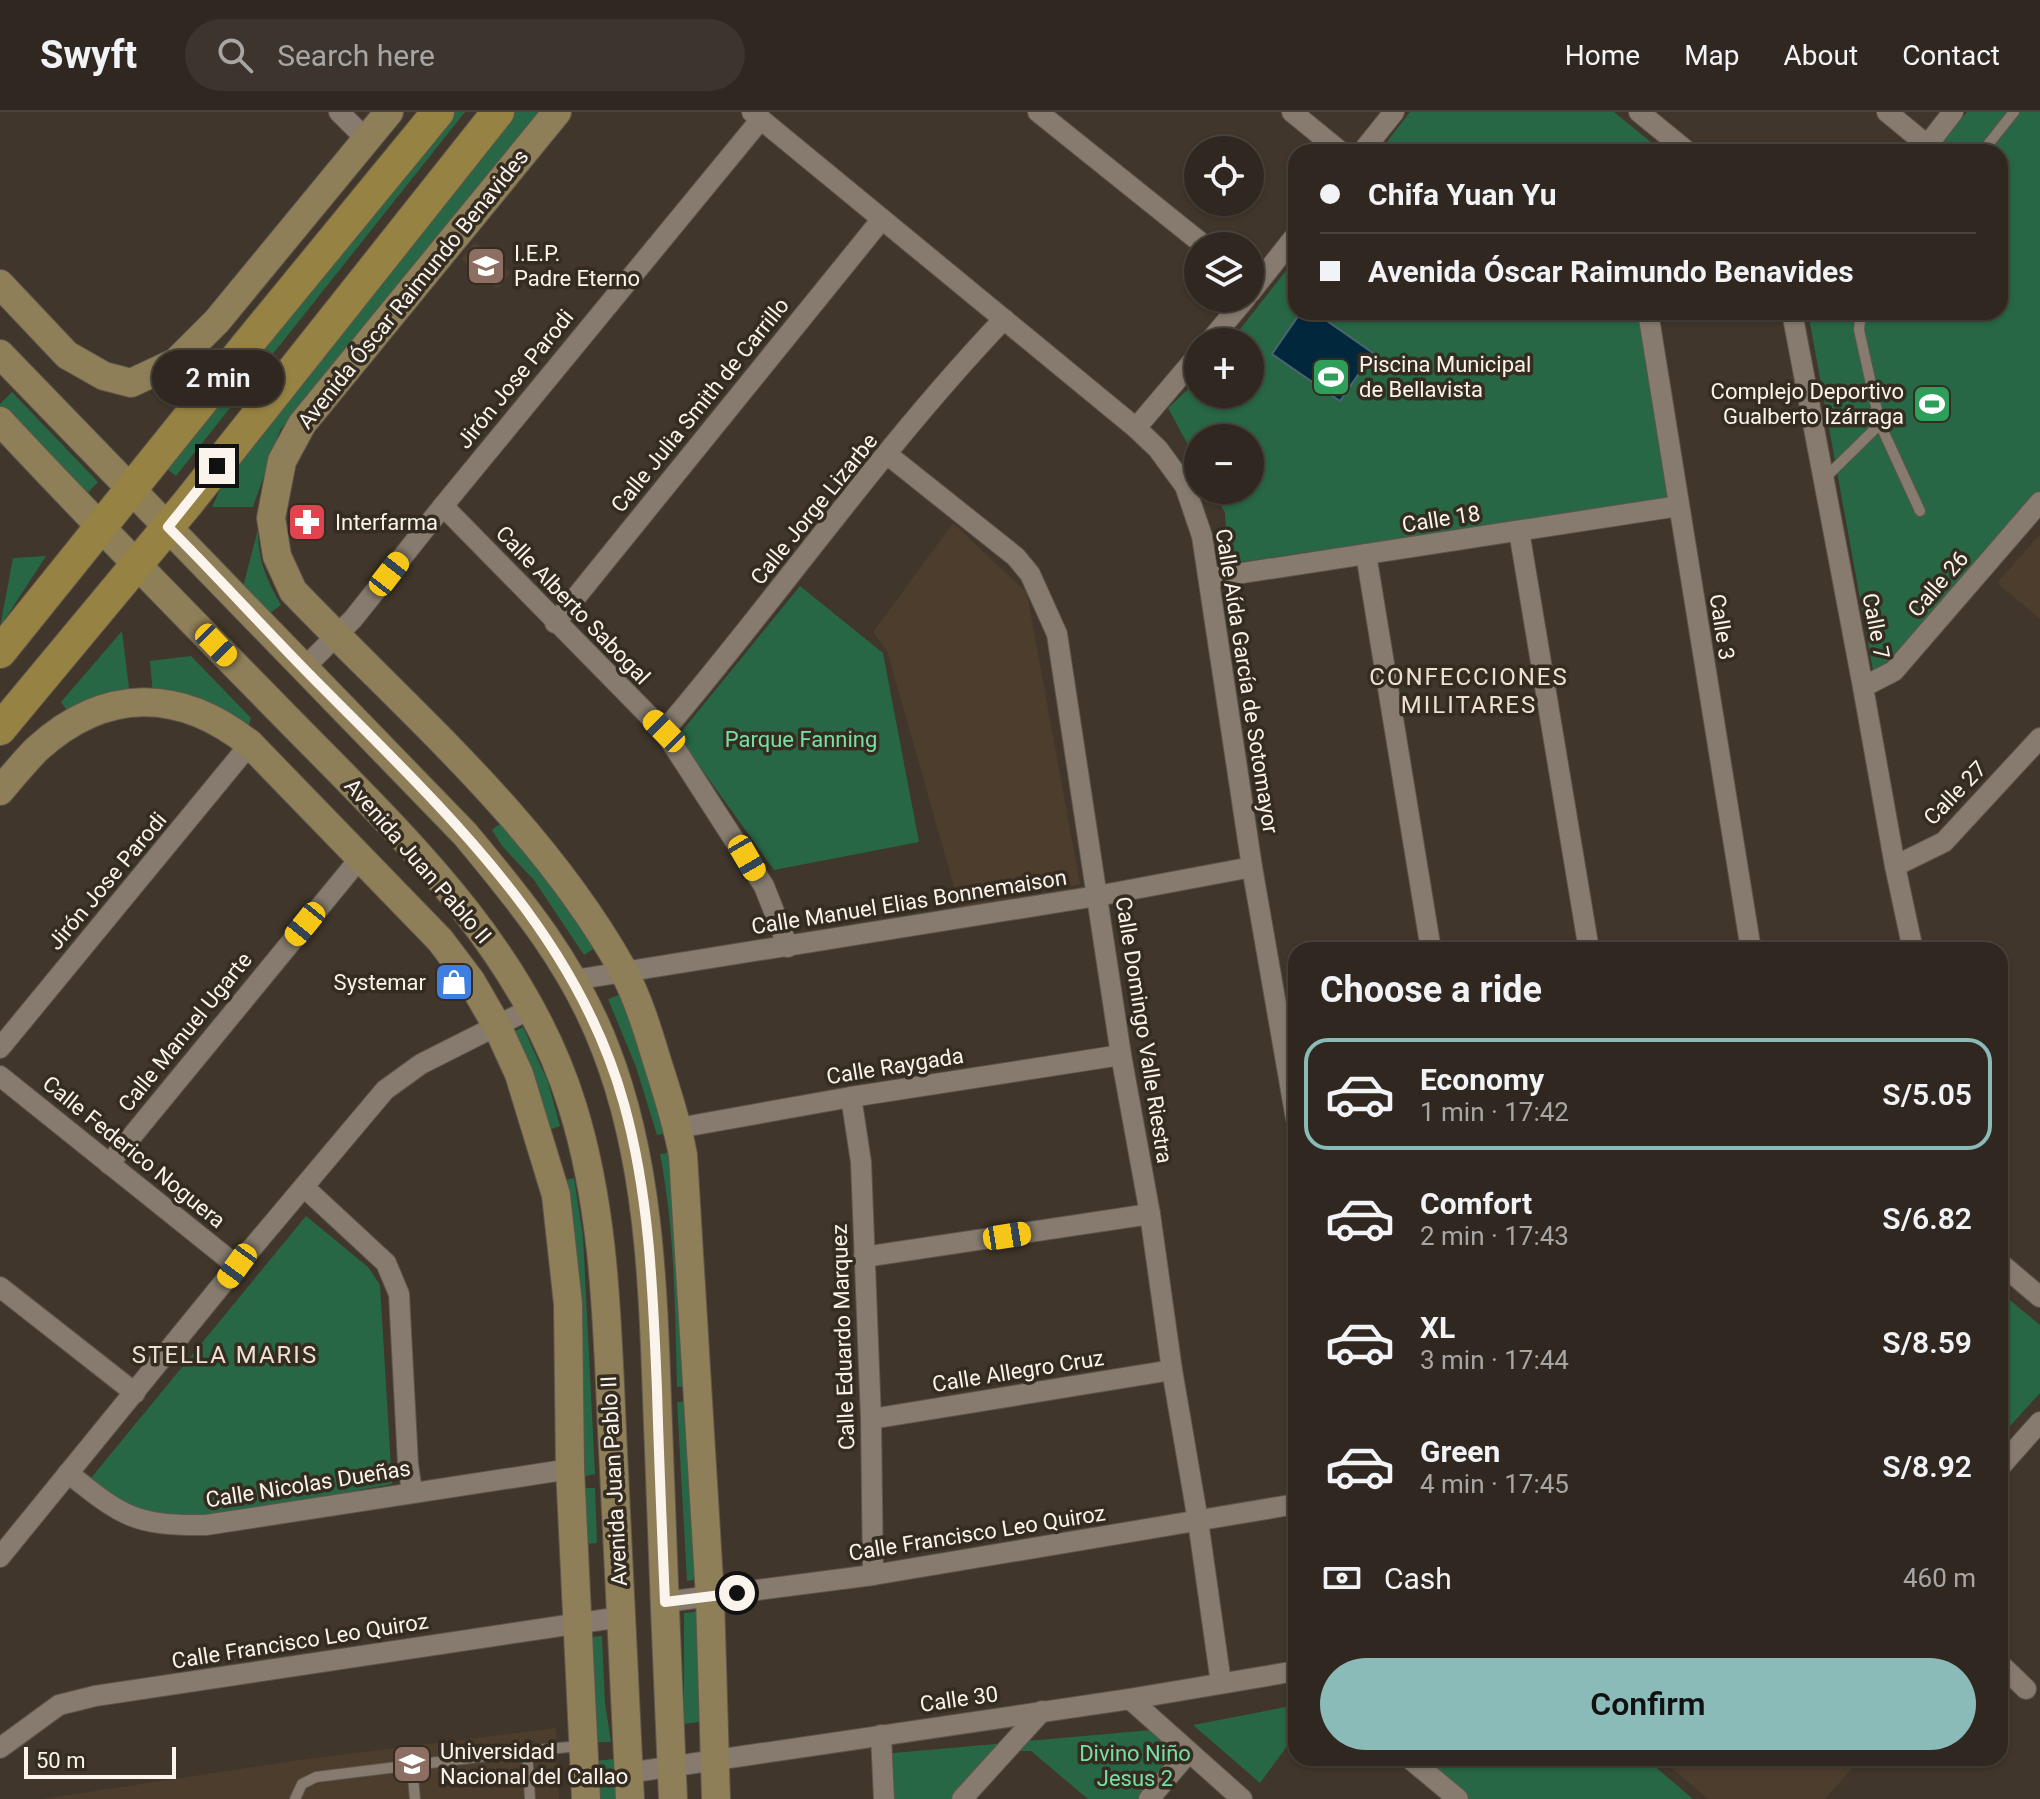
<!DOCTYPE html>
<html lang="en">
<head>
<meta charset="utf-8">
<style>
	body { margin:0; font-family:Roboto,sans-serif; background:#3c342d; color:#f1f3f6; height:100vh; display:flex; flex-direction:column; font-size:30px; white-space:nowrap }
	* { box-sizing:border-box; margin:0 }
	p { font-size:26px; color:#a8a6a5 }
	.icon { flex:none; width:44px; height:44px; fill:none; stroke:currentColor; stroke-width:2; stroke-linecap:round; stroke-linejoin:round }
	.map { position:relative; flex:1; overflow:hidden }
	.drawer { position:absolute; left:1288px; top:830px; width:720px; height:824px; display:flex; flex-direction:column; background:#302820; border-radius:24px; box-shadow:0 2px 6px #0004,0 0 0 2px #4b443e }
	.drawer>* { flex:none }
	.hud { position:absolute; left:1288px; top:32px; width:720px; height:176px; border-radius:24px; box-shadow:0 2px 6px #0004,0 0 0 2px #4b443e; display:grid; align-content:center; height:176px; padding:0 32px; background:#302820 }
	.tools { position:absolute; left:1184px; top:24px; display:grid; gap:16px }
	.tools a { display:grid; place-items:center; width:80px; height:80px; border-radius:50%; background:#302820; box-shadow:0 2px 6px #0004,0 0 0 2px #4b443e; font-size:40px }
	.scale { position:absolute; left:24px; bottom:20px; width:152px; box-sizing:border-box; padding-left:8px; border:4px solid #faf4ed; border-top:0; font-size:22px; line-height:28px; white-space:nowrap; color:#faf4ed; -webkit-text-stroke:6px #352c21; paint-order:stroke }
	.end { position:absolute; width:36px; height:36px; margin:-18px; border:10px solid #faf4ed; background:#111; box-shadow:0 0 0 4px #111 }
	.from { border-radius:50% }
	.bubble { position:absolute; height:56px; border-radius:28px; background:#302820; box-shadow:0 2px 6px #0004,0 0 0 2px #4b443e; font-size:26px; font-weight:600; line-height:56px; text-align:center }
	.car { position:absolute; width:24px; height:48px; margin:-24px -12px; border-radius:10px; box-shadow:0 0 6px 2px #0007; background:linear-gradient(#f5c518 24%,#345 0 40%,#f5c518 0 76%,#345 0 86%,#f5c518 0) }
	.hud b { display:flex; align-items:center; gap:28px; height:76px; font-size:30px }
	.hud b+b { border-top:2px solid #4b443e }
	.hud i { width:20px; height:20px; background:#f1f3f6 }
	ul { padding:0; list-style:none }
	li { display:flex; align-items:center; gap:24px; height:112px; margin:0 16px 12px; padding:0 16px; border:4px solid transparent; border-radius:24px }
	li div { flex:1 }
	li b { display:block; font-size:30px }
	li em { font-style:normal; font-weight:600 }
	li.selected { border-color:#8bbbb9 }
	li>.icon { width:72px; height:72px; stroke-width:1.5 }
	h2 { padding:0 32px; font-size:36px; line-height:96px }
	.pay { display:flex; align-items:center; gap:20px; height:88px; padding:0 32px; font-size:30px }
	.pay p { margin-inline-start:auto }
	.button { display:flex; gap:16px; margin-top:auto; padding:16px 32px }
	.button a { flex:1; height:92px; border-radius:48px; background:#8bbbb9; color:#111; font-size:32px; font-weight:600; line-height:92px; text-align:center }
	header { display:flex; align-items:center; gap:48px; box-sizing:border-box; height:112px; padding:0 40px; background:#302820; border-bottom:2px solid #4b443e }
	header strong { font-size:38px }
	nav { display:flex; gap:44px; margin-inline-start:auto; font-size:28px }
	.search { width:560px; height:72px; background:#3c342d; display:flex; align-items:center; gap:20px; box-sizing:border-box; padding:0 28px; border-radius:44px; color:#a8a6a5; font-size:30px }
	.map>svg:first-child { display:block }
	.built { fill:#4c3d2d }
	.green { fill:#276745 }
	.water { fill:#00273c; stroke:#4b6471; stroke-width:2 }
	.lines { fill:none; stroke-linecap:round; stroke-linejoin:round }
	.lane-casing { stroke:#5d554c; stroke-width:12 }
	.street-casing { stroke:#5d554c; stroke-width:22 }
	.secondary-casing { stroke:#5d554c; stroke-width:30 }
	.primary-casing { stroke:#5d554c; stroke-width:34 }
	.lane { stroke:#867b6e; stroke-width:10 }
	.street { stroke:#867b6e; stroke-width:20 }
	.secondary { stroke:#8e7f58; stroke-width:28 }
	.primary { stroke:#968242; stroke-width:32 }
	.route { stroke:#faf4ed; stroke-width:10 }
	.labels { text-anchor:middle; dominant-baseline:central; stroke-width:7; stroke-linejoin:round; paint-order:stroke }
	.poi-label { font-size:22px; fill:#faf4ed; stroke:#352c21; text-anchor:start }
	.street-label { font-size:22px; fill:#faf4ed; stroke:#352c21 }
	.park-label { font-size:22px; fill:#78dfa5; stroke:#352c21 }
	.neighbourhood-label { font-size:24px; letter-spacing:2px; fill:#eee1d4; stroke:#352c21 }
</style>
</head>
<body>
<header>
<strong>Swyft</strong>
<div class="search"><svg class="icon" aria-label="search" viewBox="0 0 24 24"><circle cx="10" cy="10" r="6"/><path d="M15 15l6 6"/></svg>Search here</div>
<nav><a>Home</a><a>Map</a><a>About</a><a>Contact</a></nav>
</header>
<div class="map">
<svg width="2040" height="1687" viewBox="0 0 2040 1687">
	<rect width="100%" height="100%" fill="#40362b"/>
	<!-- built -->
	<g class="built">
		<path d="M475,130L511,160L497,177L461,147Z"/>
		<path d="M953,411L1027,481L1080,772L960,796L887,539L873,520Z"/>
		<path d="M2040,422V507L1997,471Z"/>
		<path d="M556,1616L559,1687H42L299,1648Z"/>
		<path d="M1660,1646H1861L1825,1687H1708Z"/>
	</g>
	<!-- green -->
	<g class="green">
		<path d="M445,0H465L176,364L167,357Z"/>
		<path d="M513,0H544L280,318L253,395H212L229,358Z"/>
		<path d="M1410,0H1614L1663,40H1379Z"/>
		<path d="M1967,0H2040V384L1912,536L1873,558L1808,200H2000V40H1935Z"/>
		<path d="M1296,146V200H1639L1669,386L1228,452L1225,401L1213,378H1250V326H1198V351L1168,296L1198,268V282H1250V230H1230Z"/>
		<path d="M12,280L98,370L80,389L0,304V292Z"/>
		<path d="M258,417C258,449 266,466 281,493L270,501L243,475Z"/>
		<path d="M46,444L0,515L13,446Z"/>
		<path d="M800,474L883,541L919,730L774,758L678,624Z"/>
		<path d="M122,519L131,592L71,604L61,590Z"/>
		<path d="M191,544L251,606L245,626L153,583L150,549Z"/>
		<path d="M502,710L544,759L595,836L584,843L534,768L502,734L492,718Z"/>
		<path d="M621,882L669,1021L657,1023L636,955L608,887Z"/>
		<path d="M523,915L548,970L560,1014L549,1018L513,920Z"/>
		<path d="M674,1040L692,1274L677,1275C675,1196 675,1120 660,1042Z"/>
		<path d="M574,1066L583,1124L595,1362L582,1365L561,1069Z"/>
		<path d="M306,1104L368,1155L380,1173L392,1372C329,1383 187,1420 131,1394C117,1387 104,1375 91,1366Z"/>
		<path d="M2000,1180L2040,1213V1281L2000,1325Z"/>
		<path d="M693,1289L700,1467L687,1469L677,1290Z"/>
		<path d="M582,1376H595L597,1431L584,1432Z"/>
		<path d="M703,1499L707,1609L684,1612V1501Z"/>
		<path d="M602,1524L605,1591L611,1630H594L589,1525Z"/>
		<path d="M1296,1593V1622L1260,1671L1193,1613Z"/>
		<path d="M1163,1617L1183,1649L1149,1687H1088L1031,1639H1007L962,1687H889L882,1642Z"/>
		<path d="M1408,1646H1645L1693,1687H1454Z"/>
		<path d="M614,1647L620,1687H597L595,1649Z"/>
	</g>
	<!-- water -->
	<path class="water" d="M1301,200H1314L1373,241L1340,289L1272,242Z"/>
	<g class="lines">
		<!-- lane casing -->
		<g class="lane-casing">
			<g id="lane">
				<path d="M1982,40L2014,0"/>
				<path d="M1880,312L1920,399"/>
				<path d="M1825,366L1880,312L1859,218L1861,200"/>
				<path d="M527,1639L580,1634"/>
				<path d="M412,1654L415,1687"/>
				<path d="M295,1687L302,1672L316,1665L527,1639L530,1687"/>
			</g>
		</g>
		<!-- street casing -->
		<g class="street-casing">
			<g id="street">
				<path d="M339,0L366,27"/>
				<path d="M752,0L1136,316L1158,337L1185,374L1202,424L1252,755L1296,1007"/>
				<path d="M1038,0L1205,134"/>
				<path d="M1292,0L1341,40"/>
				<path d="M1639,0L1688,40"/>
				<path d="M1887,0L1927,33"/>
				<path d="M1362,40L1394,0"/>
				<path d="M1922,40L1953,0"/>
				<path d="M1250,181L1296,123"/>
				<path d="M1648,200L1751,838"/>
				<path d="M1792,200L1863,575L1895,754L1913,838"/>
				<path d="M1209,230L1246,186"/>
				<path d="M1136,316L1198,243"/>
				<path d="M888,343L1016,445L1030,462L1057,522L1121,943L1150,1102L1172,1258L1198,1409L1221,1571"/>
				<path d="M443,394L664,619L764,774L788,835"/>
				<path d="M1519,419L1589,838"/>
				<path d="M1366,442L1431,838"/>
				<path d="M1210,466L1679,394"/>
				<path d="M555,511L882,107"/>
				<path d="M304,556L353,507L443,394L761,7"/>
				<path d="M1863,575L1894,559L2040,390"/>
				<path d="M664,619C779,484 882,335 1004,207"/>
				<path d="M1895,754L1944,730L2040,626"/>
				<path d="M574,868L1097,784L1252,755"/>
				<path d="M0,936L250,632"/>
				<path d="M0,964L237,1154"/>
				<path d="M851,985L861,1050L871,1307L873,1463"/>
				<path d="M678,1016L851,985L1121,943"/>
				<path d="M109,1052L361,745"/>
				<path d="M304,1075L386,1151L399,1182L408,1352L412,1380"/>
				<path d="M864,1145L1150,1102"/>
				<path d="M2000,1151L2040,1185"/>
				<path d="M0,1175L135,1281"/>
				<path d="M871,1307L1172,1258"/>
				<path d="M2000,1355L2040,1310"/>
				<path d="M68,1361C122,1404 134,1414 206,1413L570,1357"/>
				<path d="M0,1445L237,1154L385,978L421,952L532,896"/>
				<path d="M665,1490L873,1463L1296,1392"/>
				<path d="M2000,1552L2026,1577"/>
				<path d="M1130,1587L1242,1687"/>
				<path d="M881,1623L884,1687"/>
				<path d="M0,1636L59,1593L95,1584L621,1505"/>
				<path d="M1409,1646L1458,1687"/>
				<path d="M628,1661L1130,1587L1296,1559"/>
				<path d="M962,1687L1042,1599"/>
				<path d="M1149,1687L1189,1640"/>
			</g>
		</g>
		<!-- secondary casing -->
		<g class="secondary-casing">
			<g id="secondary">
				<path d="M557,0L302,312L282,349L271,406L277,444L293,479C409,600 540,710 623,858C638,886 648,919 657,949C667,980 677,1011 683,1043L710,1485L716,1687"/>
				<path d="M0,172L67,243L104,264L131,271L176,250L217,209L389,0"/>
				<path d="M0,242L465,722C521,789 575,855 606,938C652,1057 653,1187 658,1313C663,1438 667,1562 673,1687"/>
				<path d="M0,309C91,407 185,502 279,598C394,716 522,831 572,993C605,1098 607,1209 612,1318C618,1441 624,1564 630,1687"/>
				<path d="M0,679C12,665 24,650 37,637C105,575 180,576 250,632L440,828L471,869L497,914L519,962L556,1083L568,1192L570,1357L586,1687"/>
			</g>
		</g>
		<!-- primary casing -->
		<g class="primary-casing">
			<g id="primary">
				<path d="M0,540L247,233L438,0"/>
				<path d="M0,617L187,392L498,0"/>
			</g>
		</g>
		<!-- lane -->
		<use href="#lane" class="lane"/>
		<!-- street -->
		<use href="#street" class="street"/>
		<!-- secondary -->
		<use href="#secondary" class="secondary"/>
		<!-- primary -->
		<use href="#primary" class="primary"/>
	</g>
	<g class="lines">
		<!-- route -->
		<path class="route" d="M217,354L168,415C221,468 271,524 324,577C445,699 577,821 624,992C650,1085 653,1182 657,1278C659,1349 662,1420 665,1490L737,1481"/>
	</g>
	<!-- icons -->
	<defs>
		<g id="school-square" transform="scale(2)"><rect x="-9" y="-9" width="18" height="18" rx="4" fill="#8d6e63" stroke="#352c21"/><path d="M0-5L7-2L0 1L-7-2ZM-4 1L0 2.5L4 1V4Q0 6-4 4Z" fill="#fff"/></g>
		<g id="stadium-square" transform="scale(2)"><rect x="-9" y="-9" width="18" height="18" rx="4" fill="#2e9e5b" stroke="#352c21"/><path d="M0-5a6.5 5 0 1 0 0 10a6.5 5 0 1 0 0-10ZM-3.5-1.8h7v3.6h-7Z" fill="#fff"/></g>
		<g id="pharmacy-square" transform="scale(2)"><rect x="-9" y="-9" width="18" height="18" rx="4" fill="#e0444e" stroke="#352c21"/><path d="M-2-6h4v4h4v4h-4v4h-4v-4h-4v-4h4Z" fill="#fff"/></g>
		<g id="shop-square" transform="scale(2)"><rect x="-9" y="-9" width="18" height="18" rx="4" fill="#3f7fe0" stroke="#352c21"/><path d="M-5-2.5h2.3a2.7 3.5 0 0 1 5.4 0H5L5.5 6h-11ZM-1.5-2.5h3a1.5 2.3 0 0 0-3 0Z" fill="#fff"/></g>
		<g id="university-square" transform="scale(2)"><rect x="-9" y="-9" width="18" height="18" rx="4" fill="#8d6e63" stroke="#352c21"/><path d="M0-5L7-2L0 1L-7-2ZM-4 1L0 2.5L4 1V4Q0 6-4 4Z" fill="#fff"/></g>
	</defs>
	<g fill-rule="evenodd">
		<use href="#school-square" x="486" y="154"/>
		<use href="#stadium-square" x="1331" y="265"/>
		<use href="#stadium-square" x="1932" y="292"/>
		<use href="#pharmacy-square" x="307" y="410"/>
		<use href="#shop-square" x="454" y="870"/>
		<use href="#university-square" x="412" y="1652"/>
	</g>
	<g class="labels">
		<!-- poi labels -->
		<g class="poi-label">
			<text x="514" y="141">I.E.P.<tspan x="514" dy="25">Padre Eterno</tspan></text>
			<text x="1359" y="252">Piscina Municipal<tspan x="1359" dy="25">de Bellavista</tspan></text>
			<text x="1904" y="279" text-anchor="end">Complejo Deportivo<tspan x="1904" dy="25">Gualberto Izárraga</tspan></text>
			<text x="335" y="410">Interfarma</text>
			<text x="426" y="870" text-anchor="end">Systemar</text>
			<text x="440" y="1639">Universidad<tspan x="440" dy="25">Nacional del Callao</tspan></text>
		</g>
		<!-- street labels -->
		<g class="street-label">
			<text transform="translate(413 177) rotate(-51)">Avenida Óscar Raimundo Benavides</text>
			<text transform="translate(515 267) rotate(-51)">Jirón Jose Parodi</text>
			<text transform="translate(700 293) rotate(-51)">Calle Julia Smith de Carrillo</text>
			<text transform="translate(814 397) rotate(-51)">Calle Jorge Lizarbe</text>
			<text transform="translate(1441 407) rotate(-9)">Calle 18</text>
			<text transform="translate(1938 472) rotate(-49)">Calle 26</text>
			<text transform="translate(573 493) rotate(46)">Calle Alberto Sabogal</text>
			<text transform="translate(1876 514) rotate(79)">Calle 7</text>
			<text transform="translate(1722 515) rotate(81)">Calle 3</text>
			<text transform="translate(1247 569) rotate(81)">Calle Aída García de Sotomayor</text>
			<text transform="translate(1955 681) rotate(-46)">Calle 27</text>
			<text transform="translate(418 749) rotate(49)">Avenida Juan Pablo II</text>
			<text transform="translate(107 769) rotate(-50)">Jirón Jose Parodi</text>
			<text transform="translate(909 790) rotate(-9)">Calle Manuel Elias Bonnemaison</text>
			<text transform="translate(1144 918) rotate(81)">Calle Domingo Valle Riestra</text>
			<text transform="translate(185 920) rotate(-51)">Calle Manuel Ugarte</text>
			<text transform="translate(895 954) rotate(-9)">Calle Raygada</text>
			<text transform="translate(134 1040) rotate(39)">Calle Federico Noguera</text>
			<text transform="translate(843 1225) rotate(-92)">Calle Eduardo Marquez</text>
			<text transform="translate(1018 1259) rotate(-9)">Calle Allegro Cruz</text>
			<text transform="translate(614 1369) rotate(-93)">Avenida Juan Pablo II</text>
			<text transform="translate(308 1372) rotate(-9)">Calle Nicolas Dueñas</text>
			<text transform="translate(977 1421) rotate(-9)">Calle Francisco Leo Quiroz</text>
			<text transform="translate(300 1529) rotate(-9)">Calle Francisco Leo Quiroz</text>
			<text transform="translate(959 1587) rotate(-8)">Calle 30</text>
		</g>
		<!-- park labels -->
		<g class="park-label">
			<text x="801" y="627">Parque Fanning</text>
			<text x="1135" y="1641">Divino Niño<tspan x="1135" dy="25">Jesus 2</tspan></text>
		</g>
		<!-- neighbourhood labels -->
		<g class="neighbourhood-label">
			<text x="1469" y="565">CONFECCIONES<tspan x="1469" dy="28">MILITARES</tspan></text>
			<text x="225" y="1243">STELLA MARIS</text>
		</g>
	</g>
</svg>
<div class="tools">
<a><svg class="icon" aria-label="locate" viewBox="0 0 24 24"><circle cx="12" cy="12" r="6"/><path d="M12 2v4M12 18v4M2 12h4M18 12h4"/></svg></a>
<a><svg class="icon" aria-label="layers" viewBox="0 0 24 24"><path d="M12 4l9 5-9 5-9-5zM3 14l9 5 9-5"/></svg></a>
<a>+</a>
<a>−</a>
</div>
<div class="scale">50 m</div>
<i class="end from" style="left:737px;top:1481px"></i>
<i class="end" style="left:217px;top:354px"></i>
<div class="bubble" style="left:152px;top:238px;width:132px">2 min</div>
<i class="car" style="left:389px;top:462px;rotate:38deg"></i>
<i class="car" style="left:216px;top:533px;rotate:136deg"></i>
<i class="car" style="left:664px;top:619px;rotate:315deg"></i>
<i class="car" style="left:747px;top:746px;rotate:150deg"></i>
<i class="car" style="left:305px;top:812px;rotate:219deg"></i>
<i class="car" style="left:1007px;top:1124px;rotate:81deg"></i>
<i class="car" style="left:237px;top:1154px;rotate:216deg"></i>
<div class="hud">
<b><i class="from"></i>Chifa Yuan Yu</b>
<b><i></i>Avenida Óscar Raimundo Benavides</b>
</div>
<section class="drawer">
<h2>Choose a ride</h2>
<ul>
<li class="selected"><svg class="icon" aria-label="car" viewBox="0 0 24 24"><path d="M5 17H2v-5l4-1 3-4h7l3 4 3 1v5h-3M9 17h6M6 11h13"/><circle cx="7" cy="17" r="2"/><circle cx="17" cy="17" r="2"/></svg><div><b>Economy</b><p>1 min · 17:42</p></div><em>S/5.05</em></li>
<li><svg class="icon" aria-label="car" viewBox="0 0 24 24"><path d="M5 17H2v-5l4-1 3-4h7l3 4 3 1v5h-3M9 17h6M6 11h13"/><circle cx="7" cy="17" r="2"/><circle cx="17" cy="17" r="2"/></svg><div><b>Comfort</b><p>2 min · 17:43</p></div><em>S/6.82</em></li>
<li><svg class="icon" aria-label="car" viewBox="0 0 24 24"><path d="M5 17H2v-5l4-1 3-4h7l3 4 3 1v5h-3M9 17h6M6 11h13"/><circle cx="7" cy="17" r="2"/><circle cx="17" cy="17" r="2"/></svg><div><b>XL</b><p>3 min · 17:44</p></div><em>S/8.59</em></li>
<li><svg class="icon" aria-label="car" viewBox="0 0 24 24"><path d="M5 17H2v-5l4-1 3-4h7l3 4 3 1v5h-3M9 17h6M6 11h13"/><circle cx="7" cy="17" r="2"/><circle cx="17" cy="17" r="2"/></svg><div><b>Green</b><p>4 min · 17:45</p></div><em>S/8.92</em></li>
</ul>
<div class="pay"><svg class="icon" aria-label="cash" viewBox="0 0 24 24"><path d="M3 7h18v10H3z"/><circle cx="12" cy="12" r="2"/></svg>Cash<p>460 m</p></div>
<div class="button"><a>Confirm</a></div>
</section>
</div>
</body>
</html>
